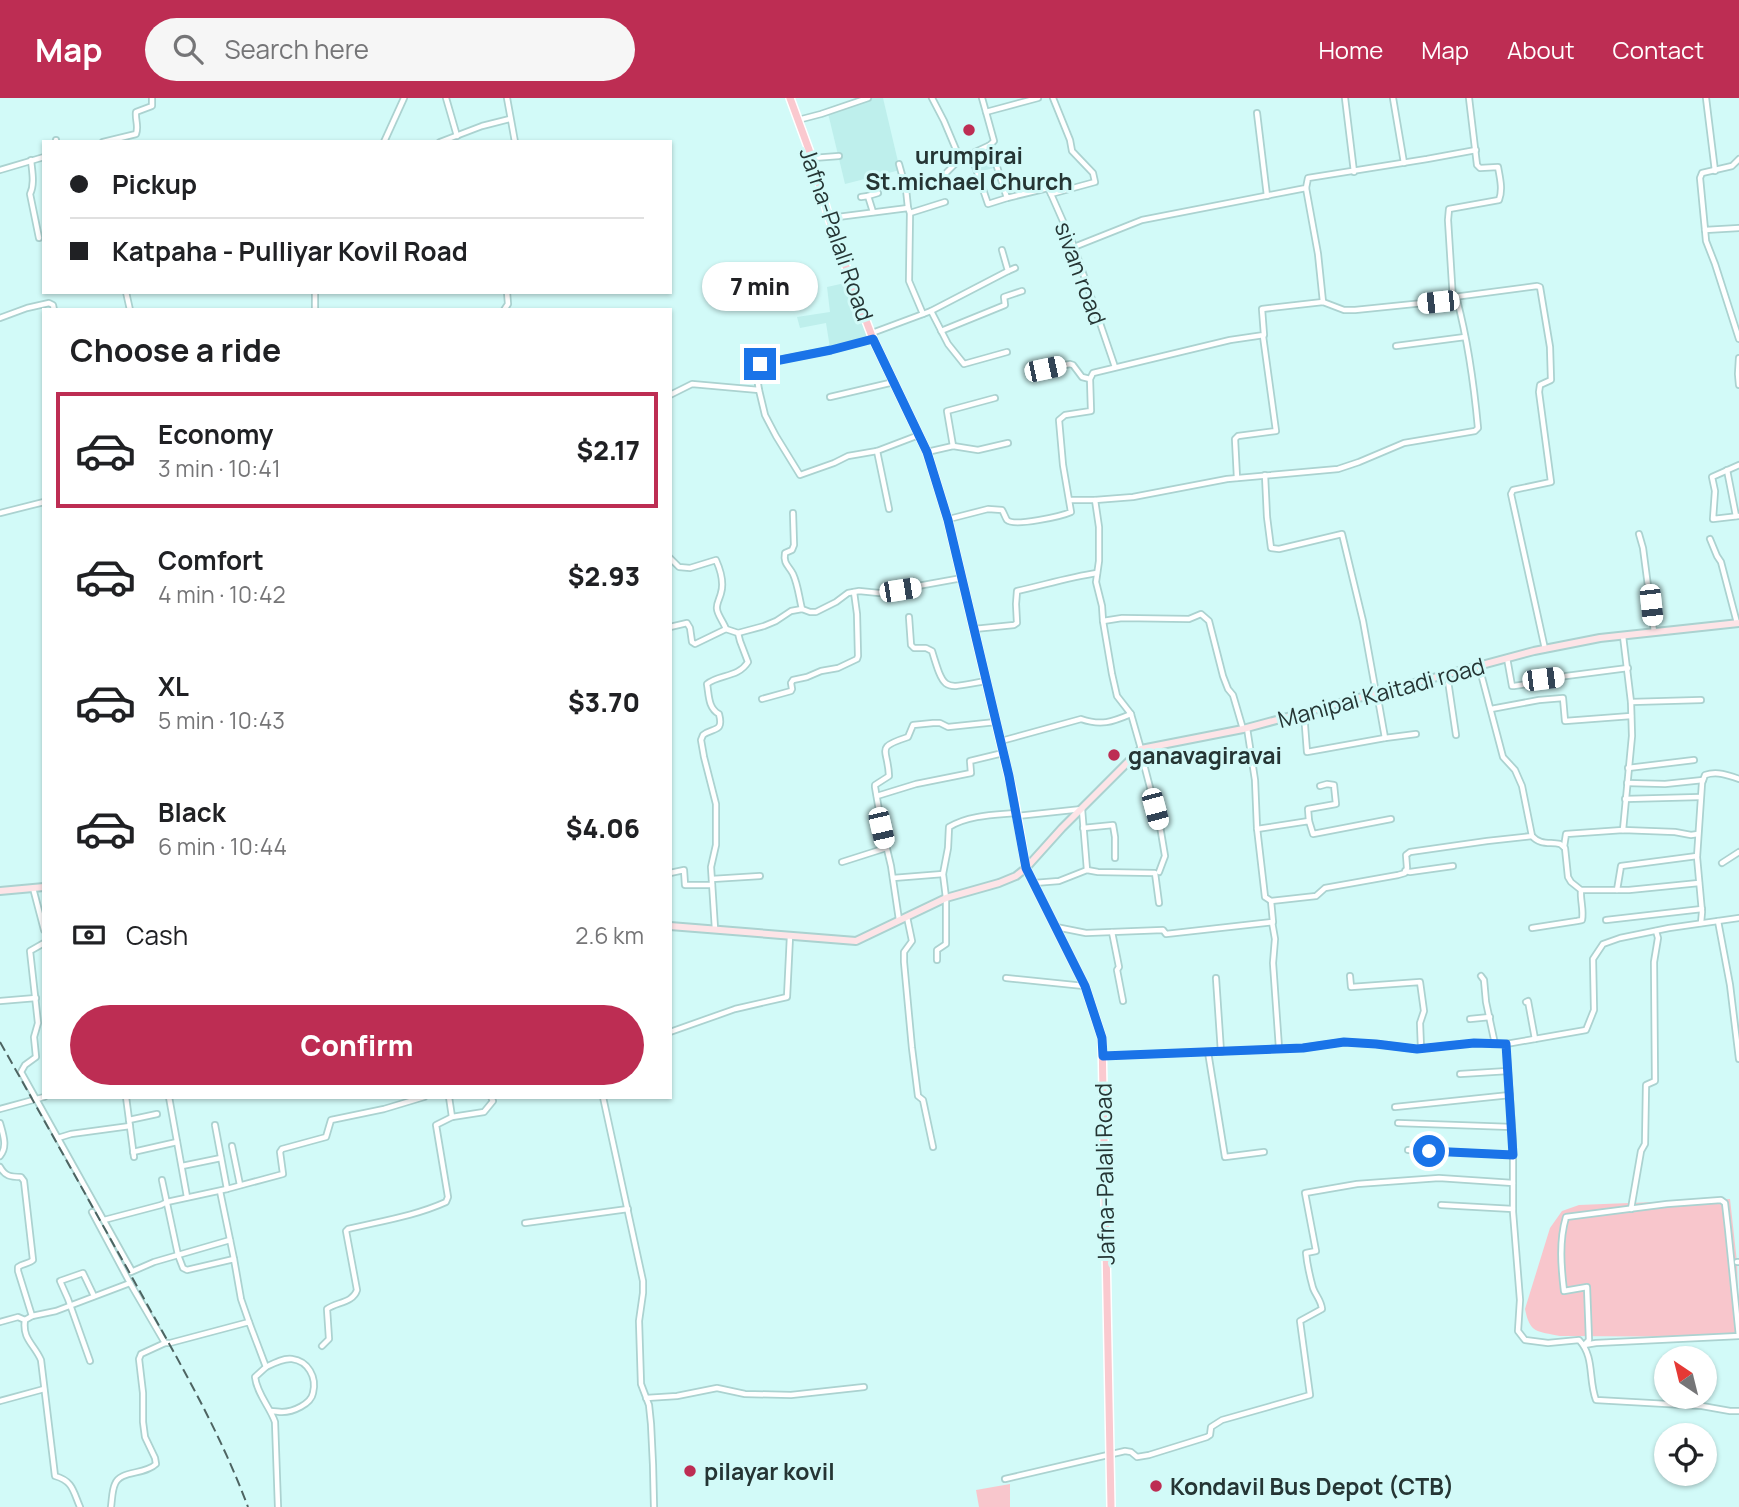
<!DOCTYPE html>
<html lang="en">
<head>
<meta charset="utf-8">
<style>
	body { margin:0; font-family:Manrope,sans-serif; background:#f6f6f6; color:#202124; height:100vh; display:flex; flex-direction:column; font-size:26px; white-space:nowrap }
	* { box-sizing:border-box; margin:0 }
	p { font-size:23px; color:#757577 }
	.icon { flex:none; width:38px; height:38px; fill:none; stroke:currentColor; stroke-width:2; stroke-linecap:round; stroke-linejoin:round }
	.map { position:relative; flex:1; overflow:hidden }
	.sheet { position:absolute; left:42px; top:210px; width:630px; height:791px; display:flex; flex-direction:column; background:#fff; border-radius:0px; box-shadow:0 2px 5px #0004 }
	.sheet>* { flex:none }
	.top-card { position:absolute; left:42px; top:42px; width:630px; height:154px; border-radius:0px; box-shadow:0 2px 5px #0004; display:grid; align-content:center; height:154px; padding:0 28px; background:#fff }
	.needle { width:46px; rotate:325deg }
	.fabs { position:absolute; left:1654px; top:1248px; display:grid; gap:14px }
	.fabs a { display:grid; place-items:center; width:63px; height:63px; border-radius:50%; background:#fff; box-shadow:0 2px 5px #0004; font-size:35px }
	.end { position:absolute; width:32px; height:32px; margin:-16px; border:9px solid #1a73e8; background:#fff; box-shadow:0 0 0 4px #fff }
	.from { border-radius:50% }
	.bubble { position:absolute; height:49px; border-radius:24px; background:#fff; box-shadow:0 2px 5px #0004; font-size:23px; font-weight:800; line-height:49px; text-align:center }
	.car { position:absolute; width:21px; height:42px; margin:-21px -10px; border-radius:9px; box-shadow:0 0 5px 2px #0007; background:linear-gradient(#fff 24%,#345 0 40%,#fff 0 76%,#345 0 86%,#fff 0) }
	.top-card b { display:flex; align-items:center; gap:24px; height:66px; font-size:26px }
	.top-card b+b { border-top:2px solid #e0e0e0 }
	.top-card i { width:18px; height:18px; background:#202124 }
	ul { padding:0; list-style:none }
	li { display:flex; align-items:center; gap:21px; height:116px; margin:0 14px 10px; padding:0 14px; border:4px solid transparent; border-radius:0px }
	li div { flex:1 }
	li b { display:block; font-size:26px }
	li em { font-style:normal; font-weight:800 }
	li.on { border-color:#bd2d53 }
	li>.icon { width:63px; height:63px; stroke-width:1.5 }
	h2 { padding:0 28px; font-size:32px; line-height:84px }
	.pay { display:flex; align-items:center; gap:18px; height:77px; padding:0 28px; font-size:26px }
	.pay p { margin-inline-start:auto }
	.primary-button { display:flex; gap:14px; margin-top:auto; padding:14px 28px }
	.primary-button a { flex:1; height:80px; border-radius:42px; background:#bd2d53; color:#fff; font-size:28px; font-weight:800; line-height:80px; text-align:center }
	header { display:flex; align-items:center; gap:42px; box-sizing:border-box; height:98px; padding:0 35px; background:#bd2d53; color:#fff }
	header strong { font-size:33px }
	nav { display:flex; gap:38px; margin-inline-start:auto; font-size:24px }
	.search { width:490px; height:63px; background:#f6f6f6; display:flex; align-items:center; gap:18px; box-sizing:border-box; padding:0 24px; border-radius:38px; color:#757577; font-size:26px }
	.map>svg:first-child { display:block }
	.built { fill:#beefec }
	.green { fill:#f8c6cc }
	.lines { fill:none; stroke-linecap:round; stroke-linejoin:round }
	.minor-casing { stroke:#abd2d0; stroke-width:8 }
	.secondary-casing { stroke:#abd2d0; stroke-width:10 }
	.primary-casing { stroke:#fff; stroke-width:10 }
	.minor { stroke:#fff; stroke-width:4.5 }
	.secondary { stroke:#fde4e7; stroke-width:6 }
	.primary { stroke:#fac9cf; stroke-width:7 }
	.rail { stroke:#4e6462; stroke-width:2; stroke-dasharray:10 5; stroke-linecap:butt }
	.route { stroke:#1a73e8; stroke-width:9 }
	.poi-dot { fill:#bd2d53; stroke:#d2faf8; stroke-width:2.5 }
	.labels { text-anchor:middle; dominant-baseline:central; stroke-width:6; stroke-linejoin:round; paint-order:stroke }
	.poi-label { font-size:23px; font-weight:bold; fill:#253534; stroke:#d2faf8; text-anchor:start }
	.street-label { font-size:23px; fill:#253534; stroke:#d2faf8 }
</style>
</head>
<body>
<header>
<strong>Map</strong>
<div class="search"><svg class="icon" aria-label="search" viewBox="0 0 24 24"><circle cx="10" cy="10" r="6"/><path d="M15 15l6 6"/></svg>Search here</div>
<nav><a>Home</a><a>Map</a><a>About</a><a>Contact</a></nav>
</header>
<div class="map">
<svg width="1739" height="1409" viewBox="0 0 1739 1409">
	<rect width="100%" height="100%" fill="#d2faf8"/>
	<!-- built -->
	<g class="built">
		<path d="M871,0H883L900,72L845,86L827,11Z"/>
		<path d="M990,47L998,69L978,74L971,56Z"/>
		<path d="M854,183L878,241L830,250L826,225L800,230L797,219L830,214L827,189Z"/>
	</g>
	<!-- green -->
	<g class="green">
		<path d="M1730,1101L1737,1164L1739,1239L1560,1238C1537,1233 1530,1236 1525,1211L1550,1130L1562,1113L1579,1107Z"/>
		<path d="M1010,1386V1409H979L976,1392Z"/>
	</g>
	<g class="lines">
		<!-- minor casing -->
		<g class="minor-casing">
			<g id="minor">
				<path d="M446,0L457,38"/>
				<path d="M507,0L515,44"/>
				<path d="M932,0L944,23L960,61"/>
				<path d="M982,0L986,14"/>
				<path d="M1053,0L1070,42L1072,53L1093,75L1095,84L1051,96L1073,146L1115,269"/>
				<path d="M1345,0L1354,74"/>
				<path d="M1393,0L1404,65"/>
				<path d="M1706,0L1715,73"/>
				<path d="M1257,15L1267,98"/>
				<path d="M798,22L821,16L868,0"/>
				<path d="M56,42V44"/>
				<path d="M103,44L136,36C139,28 135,22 136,14L152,8V0"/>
				<path d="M384,44L404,0"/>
				<path d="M440,44L482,28L510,21"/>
				<path d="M990,47L1007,100L1048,90L1051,96"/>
				<path d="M971,56L988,106L1007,100"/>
				<path d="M813,60L839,58"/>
				<path d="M1739,61L1732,68L1702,75L1700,80L1705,132L1739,130"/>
				<path d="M31,62C32,73 35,86 30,96L39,140"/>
				<path d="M899,66L906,91"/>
				<path d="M0,72L44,59"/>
				<path d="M1306,90L1318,156L1323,204"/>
				<path d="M861,99L868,98"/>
				<path d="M908,110L906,91L932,84L944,77L960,61L990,47L994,43L986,14L1038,0"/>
				<path d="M873,114L868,98L878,95"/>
				<path d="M910,115L945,104"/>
				<path d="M830,120L908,110L910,115L909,183L923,216L872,235"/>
				<path d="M1705,132L1706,143L1715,166L1739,241"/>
				<path d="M1074,149L1142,122L1306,90L1308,80L1427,61L1476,52"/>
				<path d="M1008,173L1015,170"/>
				<path d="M126,194L130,212"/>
				<path d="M1454,199L1537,188L1540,189L1550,249L1551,282L1540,287L1539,294L1551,384L1513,392L1511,396L1545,551"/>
				<path d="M315,212V194"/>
				<path d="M504,212L508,206L507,194"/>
				<path d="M931,213L948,246L964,266L1007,254"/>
				<path d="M923,216L931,213L1008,173L1002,152"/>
				<path d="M0,220L27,210L49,205L53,207L54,212"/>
				<path d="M941,233L1005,207L1004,199L1022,193"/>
				<path d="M1396,248L1465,239"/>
				<path d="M1739,260L1738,276L1739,287"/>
				<path d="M1045,271L1070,266L1073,267L1082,279L1090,281"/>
				<path d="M759,292L765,317L776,338L800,377L834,365L848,358L877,353L919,337"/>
				<path d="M670,297L692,286L759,292L755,268L759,266L831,252L873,241"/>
				<path d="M830,299L894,284"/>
				<path d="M953,348L947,313L995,300"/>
				<path d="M877,353L889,411"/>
				<path d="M927,354L953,348L978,352L1008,345"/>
				<path d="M1739,367L1712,379L1715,393L1713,421L1739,418"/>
				<path d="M1727,372L1736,418"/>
				<path d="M1265,377L1267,419L1271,450L1279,451L1342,436L1363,523L1376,595"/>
				<path d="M1237,380L1235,341L1238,338L1276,333L1263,238"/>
				<path d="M1070,402H1095L1133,399L1227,381L1338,371L1359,364L1404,345L1475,333L1478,330C1474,287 1468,243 1457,202L1453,200"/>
				<path d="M1095,402L1099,429V463L1096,484L1102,508L1103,523L1112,576L1117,598L1131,616L1141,651"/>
				<path d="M0,415L44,404"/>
				<path d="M793,415L794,447L792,452L785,455C783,466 789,468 793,476C798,487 799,499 802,511"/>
				<path d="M949,421L988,411L1002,412C1004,415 1005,419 1007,422C1014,429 1062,418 1071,414L1063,367L1059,322L1065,317L1091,313L1090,281L1093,275L1230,242L1264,237L1262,211L1323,204L1344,212H1355L1453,202L1448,122L1449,111L1499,102C1503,92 1500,80 1498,69L1480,70L1477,67L1469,0"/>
				<path d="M1639,436L1643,450L1654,534"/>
				<path d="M1710,441L1717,458L1721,464L1737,525"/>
				<path d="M670,460L679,469L690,470L716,462C720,471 724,485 721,495C720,500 716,506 717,511C717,516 724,525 726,531L738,535L764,528L776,523L791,513L802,511L810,514H816L836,504L848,495L859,493L879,495L962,480"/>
				<path d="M909,519L911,547L914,550H926L932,553C945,596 944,590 986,583"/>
				<path d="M1103,523L1122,520L1189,521L1201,516L1209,523L1223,578L1228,591L1233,597L1243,631"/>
				<path d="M670,529L687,525L690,530L692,544L695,546L726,531"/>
				<path d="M974,531L1014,527L1017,525L1016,506L1017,493C1044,487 1070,479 1097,475"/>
				<path d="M1507,560L1512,588H1514L1541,584L1543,581L1628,570"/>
				<path d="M1447,576L1456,637"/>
				<path d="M1377,595L1385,640L1416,636"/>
				<path d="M762,601L791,593L792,591L791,585L793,582L807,579L821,573L838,570L857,561L858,558L857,516L854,494"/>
				<path d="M1631,604L1701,602"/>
				<path d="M1491,611L1539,602L1563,600L1565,623L1631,618"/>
				<path d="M1304,615L1307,654L1385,640"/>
				<path d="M1001,643L1081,621C1101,628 1112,624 1131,616"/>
				<path d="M1140,651L1160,728L1165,758L1159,774"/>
				<path d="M1628,670L1694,662"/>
				<path d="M1627,685L1665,686L1703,682"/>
				<path d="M877,698L916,686L971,675L970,663L1003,655"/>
				<path d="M1625,701L1700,699"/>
				<path d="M1017,718L1082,711L1087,772"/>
				<path d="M1309,723L1308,711L1336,706L1334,687L1327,686L1320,688"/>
				<path d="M1083,730L1113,727L1115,739V760"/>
				<path d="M1257,731L1309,723L1313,736L1391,721"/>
				<path d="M1623,732L1632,638L1631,604L1623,538"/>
				<path d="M1532,738C1540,747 1549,744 1560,746L1565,750L1568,779L1571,784L1581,792C1580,802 1584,812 1582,822L1577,823L1532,830"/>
				<path d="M1564,749L1566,736L1623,732L1675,734L1691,737L1698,736"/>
				<path d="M842,764L886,750"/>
				<path d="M1722,765L1739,754"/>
				<path d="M1405,773L1410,774L1453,768"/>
				<path d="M670,775L684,772L685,787H712"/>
				<path d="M893,780L943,776"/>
				<path d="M712,781L760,778"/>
				<path d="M1034,785L1059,783L1087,772L1098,774L1155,775L1159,805"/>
				<path d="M33,790L44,832"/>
				<path d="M1582,792H1629L1699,785"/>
				<path d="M1617,792L1621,768L1697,758"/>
				<path d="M1271,803L1316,798L1325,790L1398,777L1405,775L1407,770L1406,757L1410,754L1487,743L1532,738L1522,688L1515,672L1503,659L1479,568"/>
				<path d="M907,819L912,843L904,854V864L912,950L918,998L923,1002L933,1049"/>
				<path d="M899,822L891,768L882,730L875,689V687L889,678C888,650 874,650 908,639L913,627L933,625H940L948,629L996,624"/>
				<path d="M1606,822L1702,811"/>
				<path d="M1718,823L1730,887L1739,961"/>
				<path d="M1272,824L1275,841L1273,865L1279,950"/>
				<path d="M1701,825L1702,814L1697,759L1702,685L1705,677C1717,673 1728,677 1739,681"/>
				<path d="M1056,829L1086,835L1163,832L1166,836L1273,824L1271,803L1265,799L1257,730L1255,682L1247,630"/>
				<path d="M715,831L711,769L716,747V706L704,659L701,642L703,637C713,629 724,635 719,616C708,610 709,597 707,586C719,576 738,580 748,564L740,543L738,535"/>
				<path d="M1112,834L1119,869L1117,872L1123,903"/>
				<path d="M44,845L30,853L38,925L34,939L36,959L25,967L21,974L132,1173"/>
				<path d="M937,862V852L946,846V800L943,776L948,750L949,729C969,717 994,717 1017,715"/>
				<path d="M1350,878L1351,889L1420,884L1424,913L1420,925L1421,950"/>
				<path d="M1481,878L1484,882L1486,904L1495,946"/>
				<path d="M1006,880L1084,888"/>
				<path d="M1216,880L1221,954"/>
				<path d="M0,903L36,900"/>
				<path d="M1526,904L1528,903L1535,941"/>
				<path d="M1470,921L1490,919"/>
				<path d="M670,934L735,911L787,899L790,838"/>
				<path d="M1506,946L1513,1043V1114L1520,1202L1518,1233L1525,1242L1548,1245L1579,1242C1595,1259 1588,1281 1596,1302L1702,1308L1730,1313H1739"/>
				<path d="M1208,954L1225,1059L1264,1054"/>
				<path d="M1103,958L1302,950L1344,944L1376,946L1417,951L1474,945L1506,946L1586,932L1594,912L1593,861L1603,846L1620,840L1669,830L1739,820"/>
				<path d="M1460,976L1508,973"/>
				<path d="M126,999L134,1059"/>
				<path d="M169,999L187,1099"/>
				<path d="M449,999L452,1019"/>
				<path d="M603,999L643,1183V1195L639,1223L641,1286L649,1307L651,1326L653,1367L654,1409"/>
				<path d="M1395,1009L1510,997"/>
				<path d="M0,1011L44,999"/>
				<path d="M129,1022L157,1016"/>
				<path d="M0,1025C3,1036 8,1049 0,1058"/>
				<path d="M1398,1025L1512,1029"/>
				<path d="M215,1027L227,1091"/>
				<path d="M58,1040L71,1036L130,1028"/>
				<path d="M232,1048L240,1087"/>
				<path d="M1408,1052L1513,1057"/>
				<path d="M133,1054L177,1044"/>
				<path d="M182,1068L221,1060"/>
				<path d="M0,1069C5,1078 10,1079 21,1079L24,1083L33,1162C29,1166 23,1165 18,1169V1173L32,1218"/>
				<path d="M162,1082L178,1157L183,1170L187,1172L234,1161L241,1201L249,1224"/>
				<path d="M220,1093L234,1161"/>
				<path d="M1721,1102L1725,1105L1728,1131L1739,1238L1596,1245L1584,1247L1589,1242L1587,1189L1564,1193C1561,1168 1559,1143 1566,1119L1667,1106Z"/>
				<path d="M1441,1107L1513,1111"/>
				<path d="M1631,1111L1641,1053L1645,1046L1646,987L1655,983L1654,864L1658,840L1656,833"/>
				<path d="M92,1114L130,1185L165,1245H170L249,1224L266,1269L255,1279C257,1296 270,1309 275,1324L278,1409"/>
				<path d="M104,1122L161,1107L167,1104L227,1091L283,1076L280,1054L282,1051L326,1039L331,1022L384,1011L424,999"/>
				<path d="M525,1125L628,1111"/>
				<path d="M1737,1164H1739"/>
				<path d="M131,1174L154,1164L230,1142"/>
				<path d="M0,1224L18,1219L25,1222"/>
				<path d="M322,1248L329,1241L327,1211C336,1204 353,1205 357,1192L346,1133L348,1131C381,1123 415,1118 446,1104L448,1099L436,1027L452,1019L484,1014L493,1003L491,999"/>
				<path d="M90,1263L68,1201L60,1183L83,1175L94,1198"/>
				<path d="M266,1269C274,1265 283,1260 292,1261C308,1263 317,1279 313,1295C311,1306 293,1314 282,1314C278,1314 275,1313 271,1313"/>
				<path d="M646,1300L677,1298L717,1290L745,1296L791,1297L864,1289"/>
				<path d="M0,1303L44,1291"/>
				<path d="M1005,1381L1125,1353L1131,1354L1137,1359L1149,1357L1207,1339L1210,1337L1211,1329L1222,1322L1310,1297L1300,1223L1322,1211C1321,1202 1316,1198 1313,1190C1310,1179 1307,1166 1306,1155L1316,1153L1305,1095L1357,1086L1439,1080L1513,1085"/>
				<path d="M80,1409C73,1393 73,1383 55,1378L41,1262C34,1246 22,1241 25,1222L32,1218L56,1213L130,1185"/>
				<path d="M111,1409C112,1402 112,1392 115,1386C120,1372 145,1377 156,1366L155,1360L145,1339L143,1324V1295L139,1261L141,1256L165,1245"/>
			</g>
		</g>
		<!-- secondary casing -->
		<g class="secondary-casing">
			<g id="secondary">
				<path d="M0,793L44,789"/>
				<path d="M670,828L856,843L946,800L999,785L1016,778L1026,770L1062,730L1141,651L1243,631L1534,553L1600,540L1739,525"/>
			</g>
		</g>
		<!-- primary casing -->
		<g class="primary-casing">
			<path id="primary" d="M790,0L812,60L829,120L851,183L873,241L927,354L948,422L1014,700L1026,770L1085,888L1102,940L1111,1409"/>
		</g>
		<!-- minor -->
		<use href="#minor" class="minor"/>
		<!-- secondary -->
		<use href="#secondary" class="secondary"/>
		<!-- primary -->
		<use href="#primary" class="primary"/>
		<!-- rail -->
		<path class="rail" d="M0,944C43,1020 85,1096 128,1172C171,1250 217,1326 248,1409"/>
	</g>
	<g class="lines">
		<!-- route -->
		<path class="route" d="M760,266L831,252L873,241L927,354L948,422L1009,678L1026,770L1085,888L1102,940L1103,958L1303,950L1344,944L1376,946L1417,951L1474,945L1506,946L1513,1057L1429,1053"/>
	</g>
	<!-- markers -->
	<g class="poi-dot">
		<circle cx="969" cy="32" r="7"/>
		<circle cx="1114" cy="657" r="7"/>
		<circle cx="690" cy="1373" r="7"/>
		<circle cx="1156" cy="1388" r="7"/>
	</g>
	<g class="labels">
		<!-- poi labels -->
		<g class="poi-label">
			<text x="969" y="57" text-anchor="middle">urumpirai<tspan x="969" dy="26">St.michael Church</tspan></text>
			<text x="1128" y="657">ganavagiravai</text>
			<text x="704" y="1373">pilayar kovil</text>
			<text x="1170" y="1388">Kondavil Bus Depot (CTB)</text>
		</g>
		<!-- street labels -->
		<g class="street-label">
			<text transform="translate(837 136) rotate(71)">Jafna-Palali Road</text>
			<text transform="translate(1081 175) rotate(70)">sivan road</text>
			<text transform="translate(1381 594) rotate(-15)">Manipai Kaitadi road</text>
			<text transform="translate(1104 1076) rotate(-91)">Jafna-Palali Road</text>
		</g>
	</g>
</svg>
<div class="fabs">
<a><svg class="needle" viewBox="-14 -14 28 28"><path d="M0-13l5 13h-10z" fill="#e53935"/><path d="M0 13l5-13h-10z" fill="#757577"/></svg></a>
<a><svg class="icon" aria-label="locate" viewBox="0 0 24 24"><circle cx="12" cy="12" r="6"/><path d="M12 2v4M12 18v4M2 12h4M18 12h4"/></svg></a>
</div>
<i class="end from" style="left:1429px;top:1053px"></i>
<i class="end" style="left:760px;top:266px"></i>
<div class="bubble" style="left:702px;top:164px;width:116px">7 min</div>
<i class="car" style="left:1438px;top:204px;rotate:264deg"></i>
<i class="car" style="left:1045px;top:271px;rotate:78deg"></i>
<i class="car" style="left:900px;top:492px;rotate:81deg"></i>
<i class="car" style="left:1651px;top:507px;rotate:174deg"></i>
<i class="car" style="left:1543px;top:581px;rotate:83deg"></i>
<i class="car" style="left:1155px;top:711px;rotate:165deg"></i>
<i class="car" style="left:881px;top:730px;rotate:167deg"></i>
<div class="top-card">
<b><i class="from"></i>Pickup</b>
<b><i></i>Katpaha - Pulliyar Kovil Road</b>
</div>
<section class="sheet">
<h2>Choose a ride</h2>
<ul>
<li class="on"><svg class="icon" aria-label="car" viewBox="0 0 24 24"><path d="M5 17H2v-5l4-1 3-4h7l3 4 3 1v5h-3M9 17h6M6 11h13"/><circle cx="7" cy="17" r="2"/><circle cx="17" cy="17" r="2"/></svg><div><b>Economy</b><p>3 min · 10:41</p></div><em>$2.17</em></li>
<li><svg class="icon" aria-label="car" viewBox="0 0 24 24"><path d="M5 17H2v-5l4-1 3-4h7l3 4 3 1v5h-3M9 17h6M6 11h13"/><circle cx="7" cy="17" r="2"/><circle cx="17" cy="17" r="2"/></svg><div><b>Comfort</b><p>4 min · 10:42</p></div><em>$2.93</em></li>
<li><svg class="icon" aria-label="car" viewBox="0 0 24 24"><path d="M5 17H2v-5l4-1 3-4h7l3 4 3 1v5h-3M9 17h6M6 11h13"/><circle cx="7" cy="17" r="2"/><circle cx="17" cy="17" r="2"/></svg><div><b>XL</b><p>5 min · 10:43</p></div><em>$3.70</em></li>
<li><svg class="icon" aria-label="car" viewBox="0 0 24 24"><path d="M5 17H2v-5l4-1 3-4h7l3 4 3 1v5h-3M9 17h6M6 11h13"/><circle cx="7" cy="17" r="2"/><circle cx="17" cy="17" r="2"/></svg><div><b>Black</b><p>6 min · 10:44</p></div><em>$4.06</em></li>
</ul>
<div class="pay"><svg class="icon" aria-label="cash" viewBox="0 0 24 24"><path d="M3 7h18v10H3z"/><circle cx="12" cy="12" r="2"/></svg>Cash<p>2.6 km</p></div>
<div class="primary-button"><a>Confirm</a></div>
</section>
</div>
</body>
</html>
